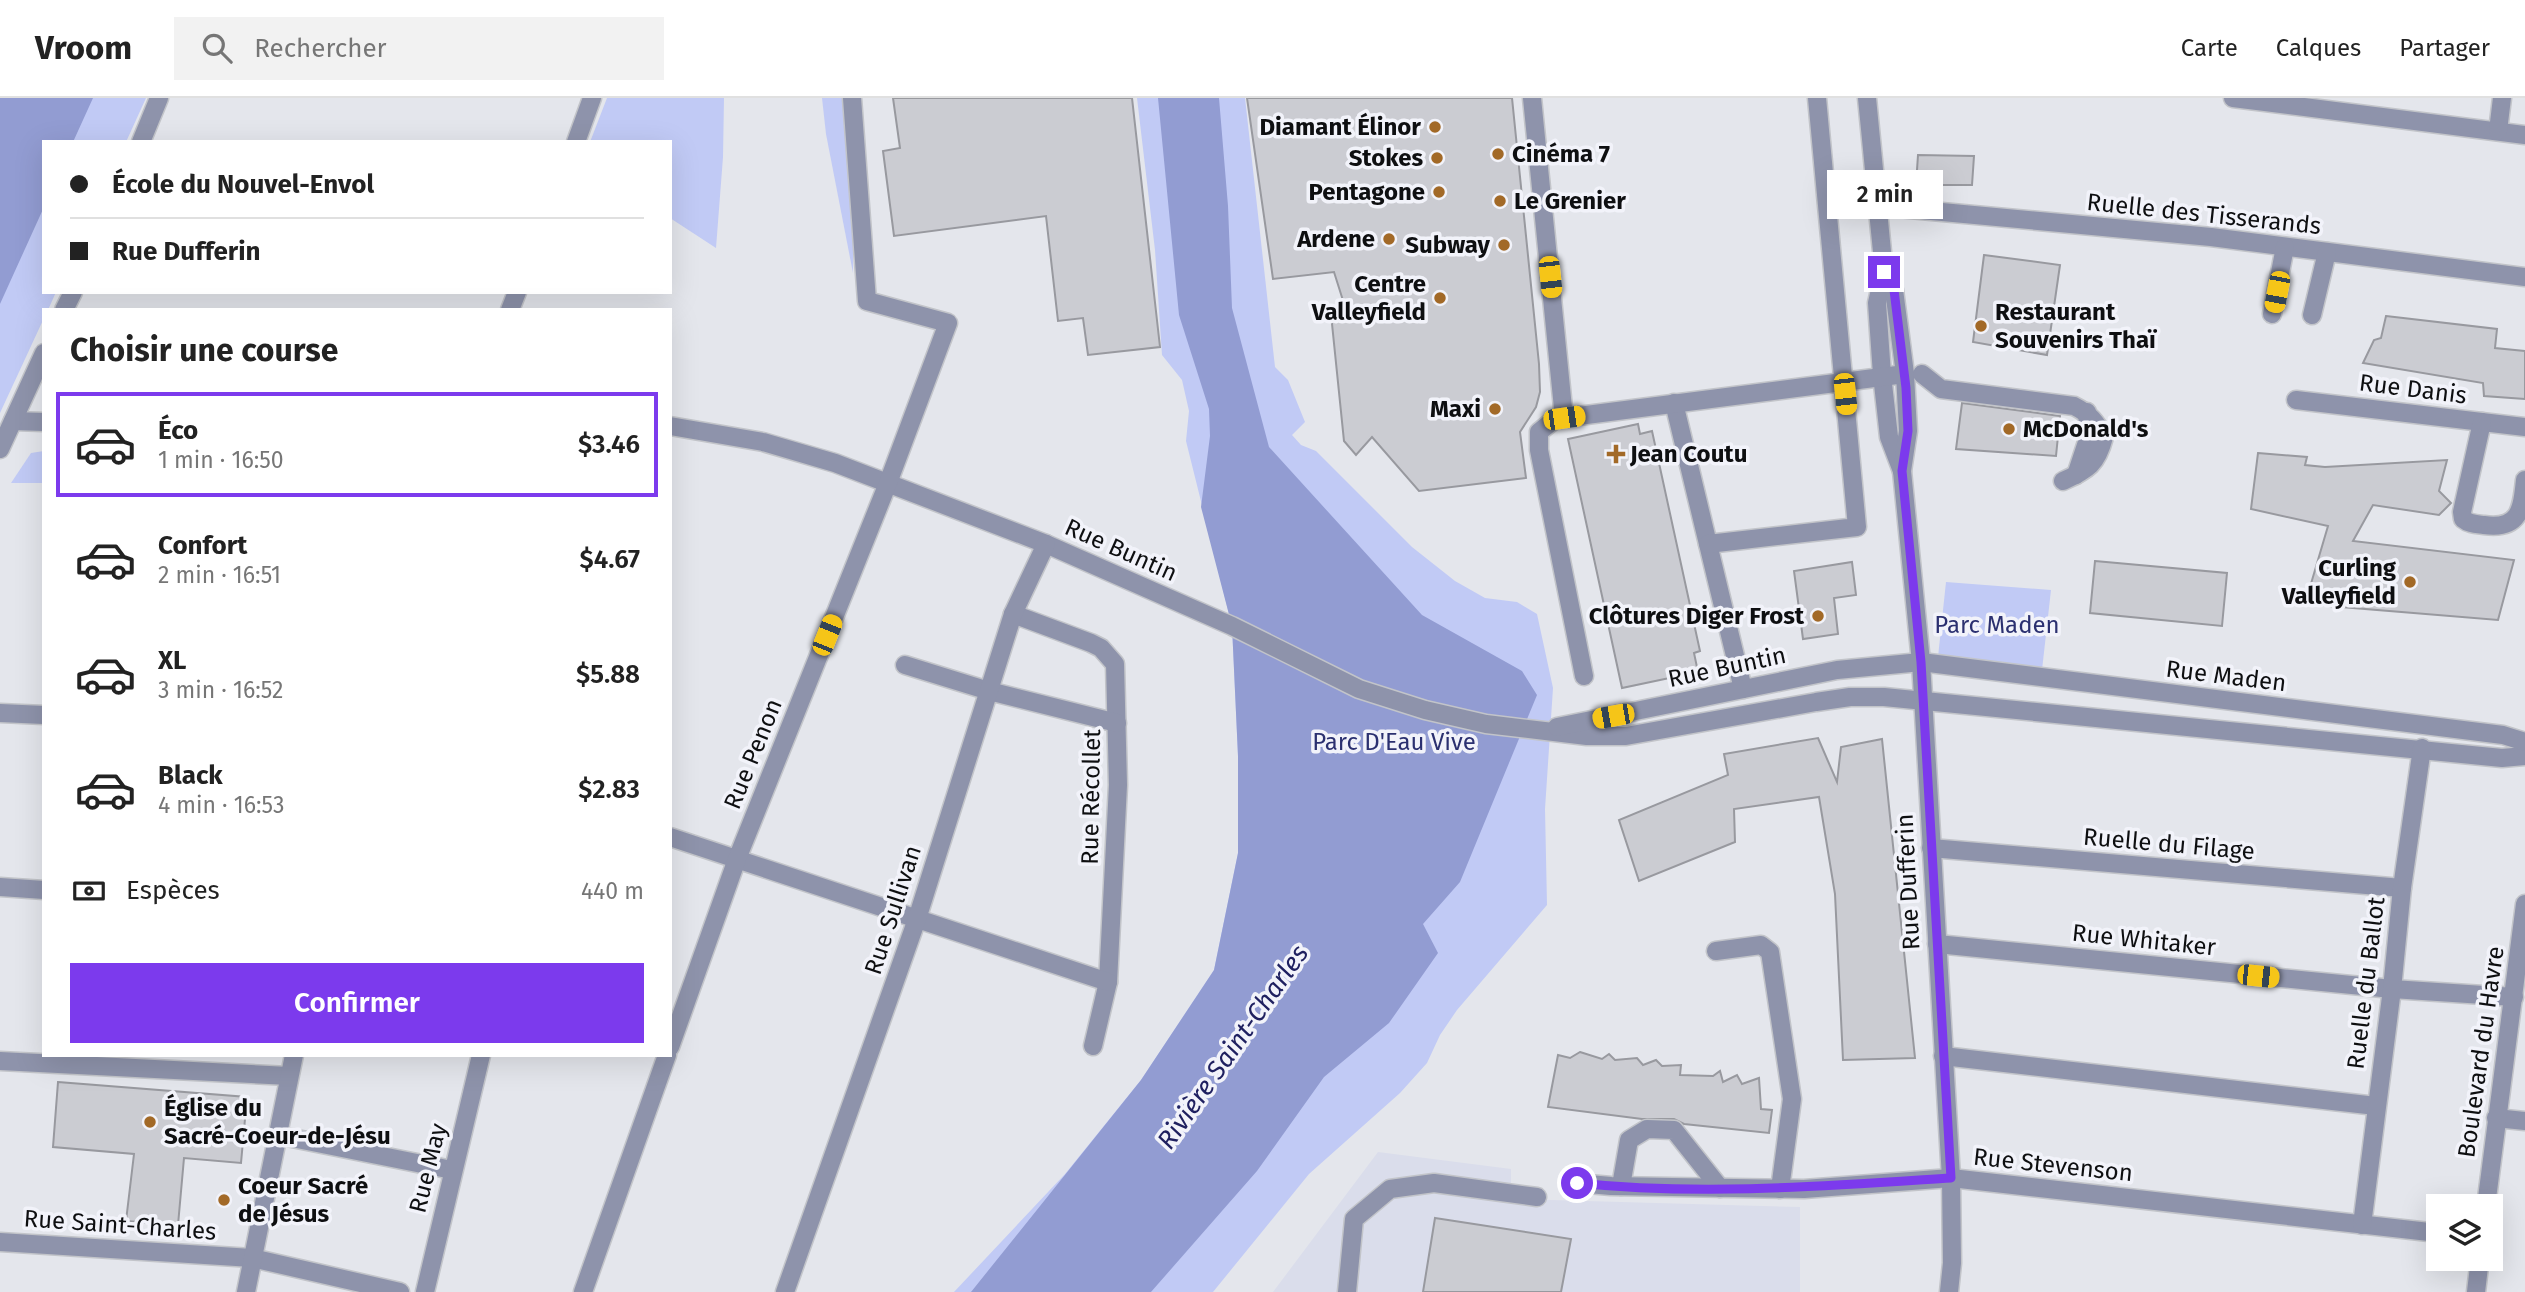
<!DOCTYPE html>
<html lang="fr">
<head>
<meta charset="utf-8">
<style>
	body { margin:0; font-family:"Fira Sans",sans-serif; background:#f2f2f2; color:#222; height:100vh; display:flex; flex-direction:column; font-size:26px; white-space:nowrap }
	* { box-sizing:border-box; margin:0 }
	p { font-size:23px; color:#767676 }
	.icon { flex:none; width:38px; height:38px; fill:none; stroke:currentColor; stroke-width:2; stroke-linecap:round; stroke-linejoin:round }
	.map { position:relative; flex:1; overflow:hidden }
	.drawer { position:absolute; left:42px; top:210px; width:630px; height:749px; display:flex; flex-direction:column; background:#fff; border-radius:0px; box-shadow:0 7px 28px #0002 }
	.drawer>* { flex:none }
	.top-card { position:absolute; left:42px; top:42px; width:630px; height:154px; border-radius:0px; box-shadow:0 7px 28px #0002; display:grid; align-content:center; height:154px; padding:0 28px; background:#fff }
	.fabs { position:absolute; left:2426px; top:1096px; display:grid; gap:14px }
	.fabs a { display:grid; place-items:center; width:77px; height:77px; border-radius:0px; background:#fff; box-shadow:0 7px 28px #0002; font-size:35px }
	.end { position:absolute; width:32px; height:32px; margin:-16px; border:9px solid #7c3aed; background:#fff; box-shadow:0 0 0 4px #fff }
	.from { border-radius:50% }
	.bubble { position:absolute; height:49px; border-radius:0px; background:#fff; box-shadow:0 7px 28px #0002; font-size:23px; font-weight:600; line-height:49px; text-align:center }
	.car { position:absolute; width:21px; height:42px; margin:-21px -10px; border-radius:9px; box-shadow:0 0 5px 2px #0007; background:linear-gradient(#f5c518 24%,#345 0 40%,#f5c518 0 76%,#345 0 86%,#f5c518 0) }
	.top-card b { display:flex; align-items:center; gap:24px; height:66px; font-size:26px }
	.top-card b+b { border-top:2px solid #e0e0e0 }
	.top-card i { width:18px; height:18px; background:#222 }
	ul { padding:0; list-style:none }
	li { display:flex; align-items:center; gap:21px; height:105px; margin:0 14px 10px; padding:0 14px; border:4px solid transparent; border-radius:0px }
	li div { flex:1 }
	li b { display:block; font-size:26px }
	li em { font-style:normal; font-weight:600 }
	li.selected { border-color:#7c3aed }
	li>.icon { width:63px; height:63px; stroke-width:1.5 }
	h2 { padding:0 28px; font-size:32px; line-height:84px }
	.pay { display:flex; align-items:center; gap:18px; height:77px; padding:0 28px; font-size:26px }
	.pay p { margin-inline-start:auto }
	.button { display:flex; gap:14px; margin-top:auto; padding:14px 28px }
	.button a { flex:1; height:80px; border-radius:0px; background:#7c3aed; color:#fff; font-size:28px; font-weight:600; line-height:80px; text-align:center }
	header { display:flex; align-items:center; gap:42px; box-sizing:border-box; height:98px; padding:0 35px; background:#fff; border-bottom:2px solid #e0e0e0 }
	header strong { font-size:33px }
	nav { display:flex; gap:38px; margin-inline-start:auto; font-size:24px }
	.search { width:490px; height:63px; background:#f2f2f2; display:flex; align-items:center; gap:18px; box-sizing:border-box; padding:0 24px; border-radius:0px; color:#767676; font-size:26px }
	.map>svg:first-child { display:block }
	.built { fill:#daddeb }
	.green { fill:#c1caf5 }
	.water { fill:#929cd2 }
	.building { fill:#cbccd2; stroke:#98999f; stroke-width:2 }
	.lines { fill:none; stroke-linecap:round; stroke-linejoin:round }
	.minor-casing { stroke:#c2c4c9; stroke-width:21 }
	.minor { stroke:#8e93ab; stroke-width:18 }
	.route { stroke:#7c3aed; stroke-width:9 }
	.poi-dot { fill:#a26927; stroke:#f2f3fa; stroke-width:2.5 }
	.labels { text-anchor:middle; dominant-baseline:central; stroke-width:7; stroke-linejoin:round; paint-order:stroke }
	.poi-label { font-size:24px; font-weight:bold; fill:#0e0f11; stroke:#f2f3fa; text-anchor:end }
	.street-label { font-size:24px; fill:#0e0f11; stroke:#f2f3fa }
	.park-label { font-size:24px; fill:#2b3070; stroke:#f2f3fa }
	.water-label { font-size:26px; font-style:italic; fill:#1f2060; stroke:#f2f3fa }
</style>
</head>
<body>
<header>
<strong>Vroom</strong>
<div class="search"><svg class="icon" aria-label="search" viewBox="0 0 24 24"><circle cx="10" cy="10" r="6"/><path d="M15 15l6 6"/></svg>Rechercher</div>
<nav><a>Carte</a><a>Calques</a><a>Partager</a></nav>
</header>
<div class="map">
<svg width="2525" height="1194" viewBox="0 0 2525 1194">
	<rect width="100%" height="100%" fill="#e4e6ec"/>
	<!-- built -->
	<path class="built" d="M1378,1054L1511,1071V1101L1800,1109V1194H1273Z"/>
	<!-- green -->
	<g class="green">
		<path d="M0,0H146L126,44H44V194H56L48,212H44V220L0,315Z"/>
		<path d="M607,0H724L723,59L716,150L670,120V44H590Z"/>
		<path d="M822,0H852L854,30L853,175L826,36Z"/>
		<path d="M1137,0H1245L1275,269L1288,282L1305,324L1292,337L1301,347L1316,353L1412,449L1455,483L1485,500L1517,504L1537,516L1553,590L1545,711L1547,807L1457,912L1440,937L1427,965L1400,995L1309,1076L1213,1194H954L1065,1076L1141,982L1214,872L1238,755V658L1232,528L1186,343L1189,313L1182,282L1162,257L1155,152Z"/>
		<path d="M44,353V385H11L31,355Z"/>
		<path d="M1946,484L2051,492L2042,572L1938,559Z"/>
	</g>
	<!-- water -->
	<g class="water">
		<path d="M0,0H93L73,44H44V109L0,206Z"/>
		<path d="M1158,0H1219L1228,108L1232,210L1269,349L1422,517L1522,573L1537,597L1460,784L1423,826L1438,855L1389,925L1324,979L1257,1073L1151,1194H971L1141,982L1214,872L1238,755V658L1232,528L1201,409L1210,338L1209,311L1179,217Z"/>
	</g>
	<!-- building -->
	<g class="building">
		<path d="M893,0H1132L1160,249L1088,257L1083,220L1058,223L1046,118L894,138L883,53L900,50Z"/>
		<path d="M1247,0H1512L1539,266L1540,294L1536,309L1520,334L1526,380L1419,393L1372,339L1356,357L1344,343L1331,216L1346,212L1334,174L1273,181Z"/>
		<path d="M1918,57L1974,58L1972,87H1916Z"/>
		<path d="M1984,157L2060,167L2047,257L1973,244Z"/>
		<path d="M2386,218L2497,231L2495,250L2525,253V301L2484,298L2483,285L2363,265L2374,242L2381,240Z"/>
		<path d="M1962,305L2060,318L2056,358L1956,351Z"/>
		<path d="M1638,326L1640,336L1652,333L1700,553L1694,555L1698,574L1622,590L1568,341Z"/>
		<path d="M2258,355L2307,359L2305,367L2325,369L2447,362L2439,393L2451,405L2439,417L2373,407L2353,443L2514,462L2498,522L2305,506L2328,428L2251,411Z"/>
		<path d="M2095,463L2227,475L2222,528L2090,515Z"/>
		<path d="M1852,464L1856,497L1834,500L1838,536L1803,541L1794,473Z"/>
		<path d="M1818,640L1837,684L1841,649L1882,641L1915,960L1843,962L1835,796L1819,699L1734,711L1735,744L1639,783L1619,722L1728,677L1724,656Z"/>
		<path d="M1580,954L1602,961L1609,956L1615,962L1637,960L1643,967L1656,962L1662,968L1681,967L1680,977L1713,978L1720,973L1723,984L1737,977L1742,986L1759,980L1761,1011L1772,1012L1769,1035L1684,1026L1674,1021H1642L1548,1009L1558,957L1570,960Z"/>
		<path d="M58,984L247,999L241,1065L184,1060L178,1127L126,1123L134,1056L53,1049Z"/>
		<path d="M1435,1120L1571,1141L1561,1194H1423Z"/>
	</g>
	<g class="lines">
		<!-- minor casing -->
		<g class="minor-casing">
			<g id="minor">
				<path d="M1532,0L1564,320"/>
				<path d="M1867,0L1884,174L1877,205L1882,277L1889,339L1902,373"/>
				<path d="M2233,0L2525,37"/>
				<path d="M2498,33L2502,0"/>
				<path d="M141,44L159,0"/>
				<path d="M576,44L592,0"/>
				<path d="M1877,108L2211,139L2525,179"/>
				<path d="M1884,174L1894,192L1905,276L1908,333L1902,373L1921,564L1951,1080L1952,1165L1949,1194"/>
				<path d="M64,212L73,194"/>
				<path d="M510,212L517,194"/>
				<path d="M2272,216L2285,149"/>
				<path d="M2312,217L2327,154"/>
				<path d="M1922,276L1941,291L2074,308C2090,316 2096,324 2104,339C2097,366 2088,372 2063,383"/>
				<path d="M2296,302L2525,329"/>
				<path d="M1674,305L1743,591"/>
				<path d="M13,323L44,324"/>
				<path d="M2482,324L2462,414L2463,421C2469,426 2476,426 2484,427C2520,432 2522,411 2525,382"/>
				<path d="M670,328L763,344L835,365L1046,446L1232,528L1359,591L1425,612L1486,626L1587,638H1626L1816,604L1850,599H1884L2502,660L2525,658"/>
				<path d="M0,351L44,255"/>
				<path d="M2076,377L2089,338L2087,314"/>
				<path d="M1708,446L1857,429L1817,0"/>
				<path d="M1013,516L1091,545L1101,550L1115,566L1118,687L1108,884L1093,948"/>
				<path d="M905,567L989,593L1117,625"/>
				<path d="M1584,578L1539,352V334L1555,321L1905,276"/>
				<path d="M0,615L44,617"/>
				<path d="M1557,629L1837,572L1921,564L2503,637L2525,644"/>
				<path d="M670,739L1108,884"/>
				<path d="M1931,750L2402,790"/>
				<path d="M0,789L44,792"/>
				<path d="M1937,846L2392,891L2514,899"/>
				<path d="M1716,853L1761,847L1770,854L1792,1001L1780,1091"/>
				<path d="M670,949L737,761L888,385L948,225L867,203L852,0"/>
				<path d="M1943,958L2376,1008"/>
				<path d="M0,963L289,978"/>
				<path d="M2496,1020L2525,1023"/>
				<path d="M277,1037L452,1072"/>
				<path d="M1577,1085L1611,1088L1804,1091L1951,1080L2438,1135"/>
				<path d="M1621,1088L1629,1042L1647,1031L1674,1032L1720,1090"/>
				<path d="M2486,1108L2525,806"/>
				<path d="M2362,1127L2392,891L2402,790L2422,650"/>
				<path d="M0,1144L252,1160L400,1194"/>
				<path d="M246,1194L294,957"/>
				<path d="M425,1194L481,957"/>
				<path d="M583,1194L667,957"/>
				<path d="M785,1194L917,821L1013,516L1046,446"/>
				<path d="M1347,1194L1354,1121L1390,1091L1434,1085L1537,1099"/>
				<path d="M2476,1194L2480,1160"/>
			</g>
		</g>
		<!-- minor -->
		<use href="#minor" class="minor"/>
	</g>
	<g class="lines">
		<!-- route -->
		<path class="route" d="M1577,1085C1701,1098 1827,1088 1951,1080L1921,564L1902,373L1908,333L1906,290L1894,192L1884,174"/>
	</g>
	<!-- markers -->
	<g class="poi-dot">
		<circle cx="1435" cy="29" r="7"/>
		<circle cx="1498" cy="56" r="7"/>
		<circle cx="1437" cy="60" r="7"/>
		<circle cx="1439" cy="94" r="7"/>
		<circle cx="1500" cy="103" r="7"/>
		<circle cx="1389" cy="141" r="7"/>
		<circle cx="1504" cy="147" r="7"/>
		<circle cx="1440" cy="200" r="7"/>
		<circle cx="1981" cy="228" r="7"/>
		<circle cx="1495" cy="311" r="7"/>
		<circle cx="2009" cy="331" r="7"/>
		<path d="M1612.5 345.5h7v7h7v7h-7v7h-7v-7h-7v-7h7z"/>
		<circle cx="2410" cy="484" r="7"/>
		<circle cx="1818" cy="518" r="7"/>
		<circle cx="150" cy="1024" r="7"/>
		<circle cx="224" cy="1102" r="7"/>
	</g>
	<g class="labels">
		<!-- poi labels -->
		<g class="poi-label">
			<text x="1421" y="29">Diamant Élinor</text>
			<text x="1512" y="56" text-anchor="start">Cinéma 7</text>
			<text x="1423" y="60">Stokes</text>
			<text x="1425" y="94">Pentagone</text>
			<text x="1514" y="103" text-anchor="start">Le Grenier</text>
			<text x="1375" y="141">Ardene</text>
			<text x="1490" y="147">Subway</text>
			<text x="1426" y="186">Centre<tspan x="1426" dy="28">Valleyfield</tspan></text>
			<text x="1995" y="214" text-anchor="start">Restaurant<tspan x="1995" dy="28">Souvenirs Thaï</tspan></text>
			<text x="1481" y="311">Maxi</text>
			<text x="2023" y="331" text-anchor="start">McDonald's</text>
			<text x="1630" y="356" text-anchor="start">Jean Coutu</text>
			<text x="2396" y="470">Curling<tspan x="2396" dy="28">Valleyfield</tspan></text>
			<text x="1804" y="518">Clôtures Diger Frost</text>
			<text x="164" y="1010" text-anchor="start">Église du<tspan x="164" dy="28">Sacré-Coeur-de-Jésu</tspan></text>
			<text x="238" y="1088" text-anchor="start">Coeur Sacré<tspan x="238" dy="28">de Jésus</tspan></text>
		</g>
		<!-- street labels -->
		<g class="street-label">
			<text transform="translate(2204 116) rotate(6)">Ruelle des Tisserands</text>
			<text transform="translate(2413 291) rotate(7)">Rue Danis</text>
			<text transform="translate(1121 452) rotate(24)">Rue Buntin</text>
			<text transform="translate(1727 569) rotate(-12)">Rue Buntin</text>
			<text transform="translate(2226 578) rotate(7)">Rue Maden</text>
			<text transform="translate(753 656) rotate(-68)">Rue Penon</text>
			<text transform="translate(1091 699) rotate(-89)">Rue Récollet</text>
			<text transform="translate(2169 746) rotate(5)">Ruelle du Filage</text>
			<text transform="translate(1908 784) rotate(-93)">Rue Dufferin</text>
			<text transform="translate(893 812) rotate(-72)">Rue Sullivan</text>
			<text transform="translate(2144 842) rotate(6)">Rue Whitaker</text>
			<text transform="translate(2366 885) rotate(-83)">Ruelle du Ballot</text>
			<text transform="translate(2481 954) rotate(-82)">Boulevard du Havre</text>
			<text transform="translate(2053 1067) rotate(6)">Rue Stevenson</text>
			<text transform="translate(428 1070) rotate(-76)">Rue May</text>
			<text transform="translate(120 1127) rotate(4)">Rue Saint-Charles</text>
		</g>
		<!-- park labels -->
		<g class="park-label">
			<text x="1997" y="527">Parc Maden</text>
			<text x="1394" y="644">Parc D'Eau Vive</text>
		</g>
		<!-- water labels -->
		<g class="water-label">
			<text transform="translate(1233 949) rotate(-55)">Rivière Saint-Charles</text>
		</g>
	</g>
</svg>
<div class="fabs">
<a><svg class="icon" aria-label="layers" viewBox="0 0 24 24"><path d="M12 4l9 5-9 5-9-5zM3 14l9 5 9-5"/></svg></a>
</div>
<i class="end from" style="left:1577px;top:1085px"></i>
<i class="end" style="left:1884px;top:174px"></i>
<div class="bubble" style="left:1827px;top:72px;width:116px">2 min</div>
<i class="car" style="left:1550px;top:179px;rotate:174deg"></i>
<i class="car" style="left:2277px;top:194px;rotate:191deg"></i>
<i class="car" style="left:1845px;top:296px;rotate:174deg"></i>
<i class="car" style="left:1564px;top:320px;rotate:82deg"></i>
<i class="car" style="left:827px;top:537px;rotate:22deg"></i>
<i class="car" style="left:1613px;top:618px;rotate:260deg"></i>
<i class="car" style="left:2258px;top:878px;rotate:96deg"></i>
<div class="top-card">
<b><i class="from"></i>École du Nouvel-Envol</b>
<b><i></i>Rue Dufferin</b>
</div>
<section class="drawer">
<h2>Choisir une course</h2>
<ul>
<li class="selected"><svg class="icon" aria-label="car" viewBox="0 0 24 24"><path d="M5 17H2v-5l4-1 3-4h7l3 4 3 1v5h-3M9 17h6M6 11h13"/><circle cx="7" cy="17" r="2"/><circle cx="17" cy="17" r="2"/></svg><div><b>Éco</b><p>1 min · 16:50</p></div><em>$3.46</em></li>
<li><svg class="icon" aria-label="car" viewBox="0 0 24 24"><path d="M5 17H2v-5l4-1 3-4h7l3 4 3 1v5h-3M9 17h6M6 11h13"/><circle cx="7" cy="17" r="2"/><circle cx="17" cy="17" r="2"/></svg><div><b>Confort</b><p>2 min · 16:51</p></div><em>$4.67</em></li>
<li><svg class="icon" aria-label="car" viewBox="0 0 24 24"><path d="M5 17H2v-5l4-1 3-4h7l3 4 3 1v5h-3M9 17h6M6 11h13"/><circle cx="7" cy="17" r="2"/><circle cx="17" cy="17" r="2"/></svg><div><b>XL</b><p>3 min · 16:52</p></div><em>$5.88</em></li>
<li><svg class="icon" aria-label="car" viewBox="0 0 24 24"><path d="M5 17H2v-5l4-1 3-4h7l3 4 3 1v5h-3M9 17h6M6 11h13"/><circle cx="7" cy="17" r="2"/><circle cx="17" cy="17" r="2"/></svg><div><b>Black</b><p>4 min · 16:53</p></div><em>$2.83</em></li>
</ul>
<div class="pay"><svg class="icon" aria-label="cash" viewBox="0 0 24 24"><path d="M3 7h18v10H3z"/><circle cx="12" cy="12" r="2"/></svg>Espèces<p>440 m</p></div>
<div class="button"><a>Confirmer</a></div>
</section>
</div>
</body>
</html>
